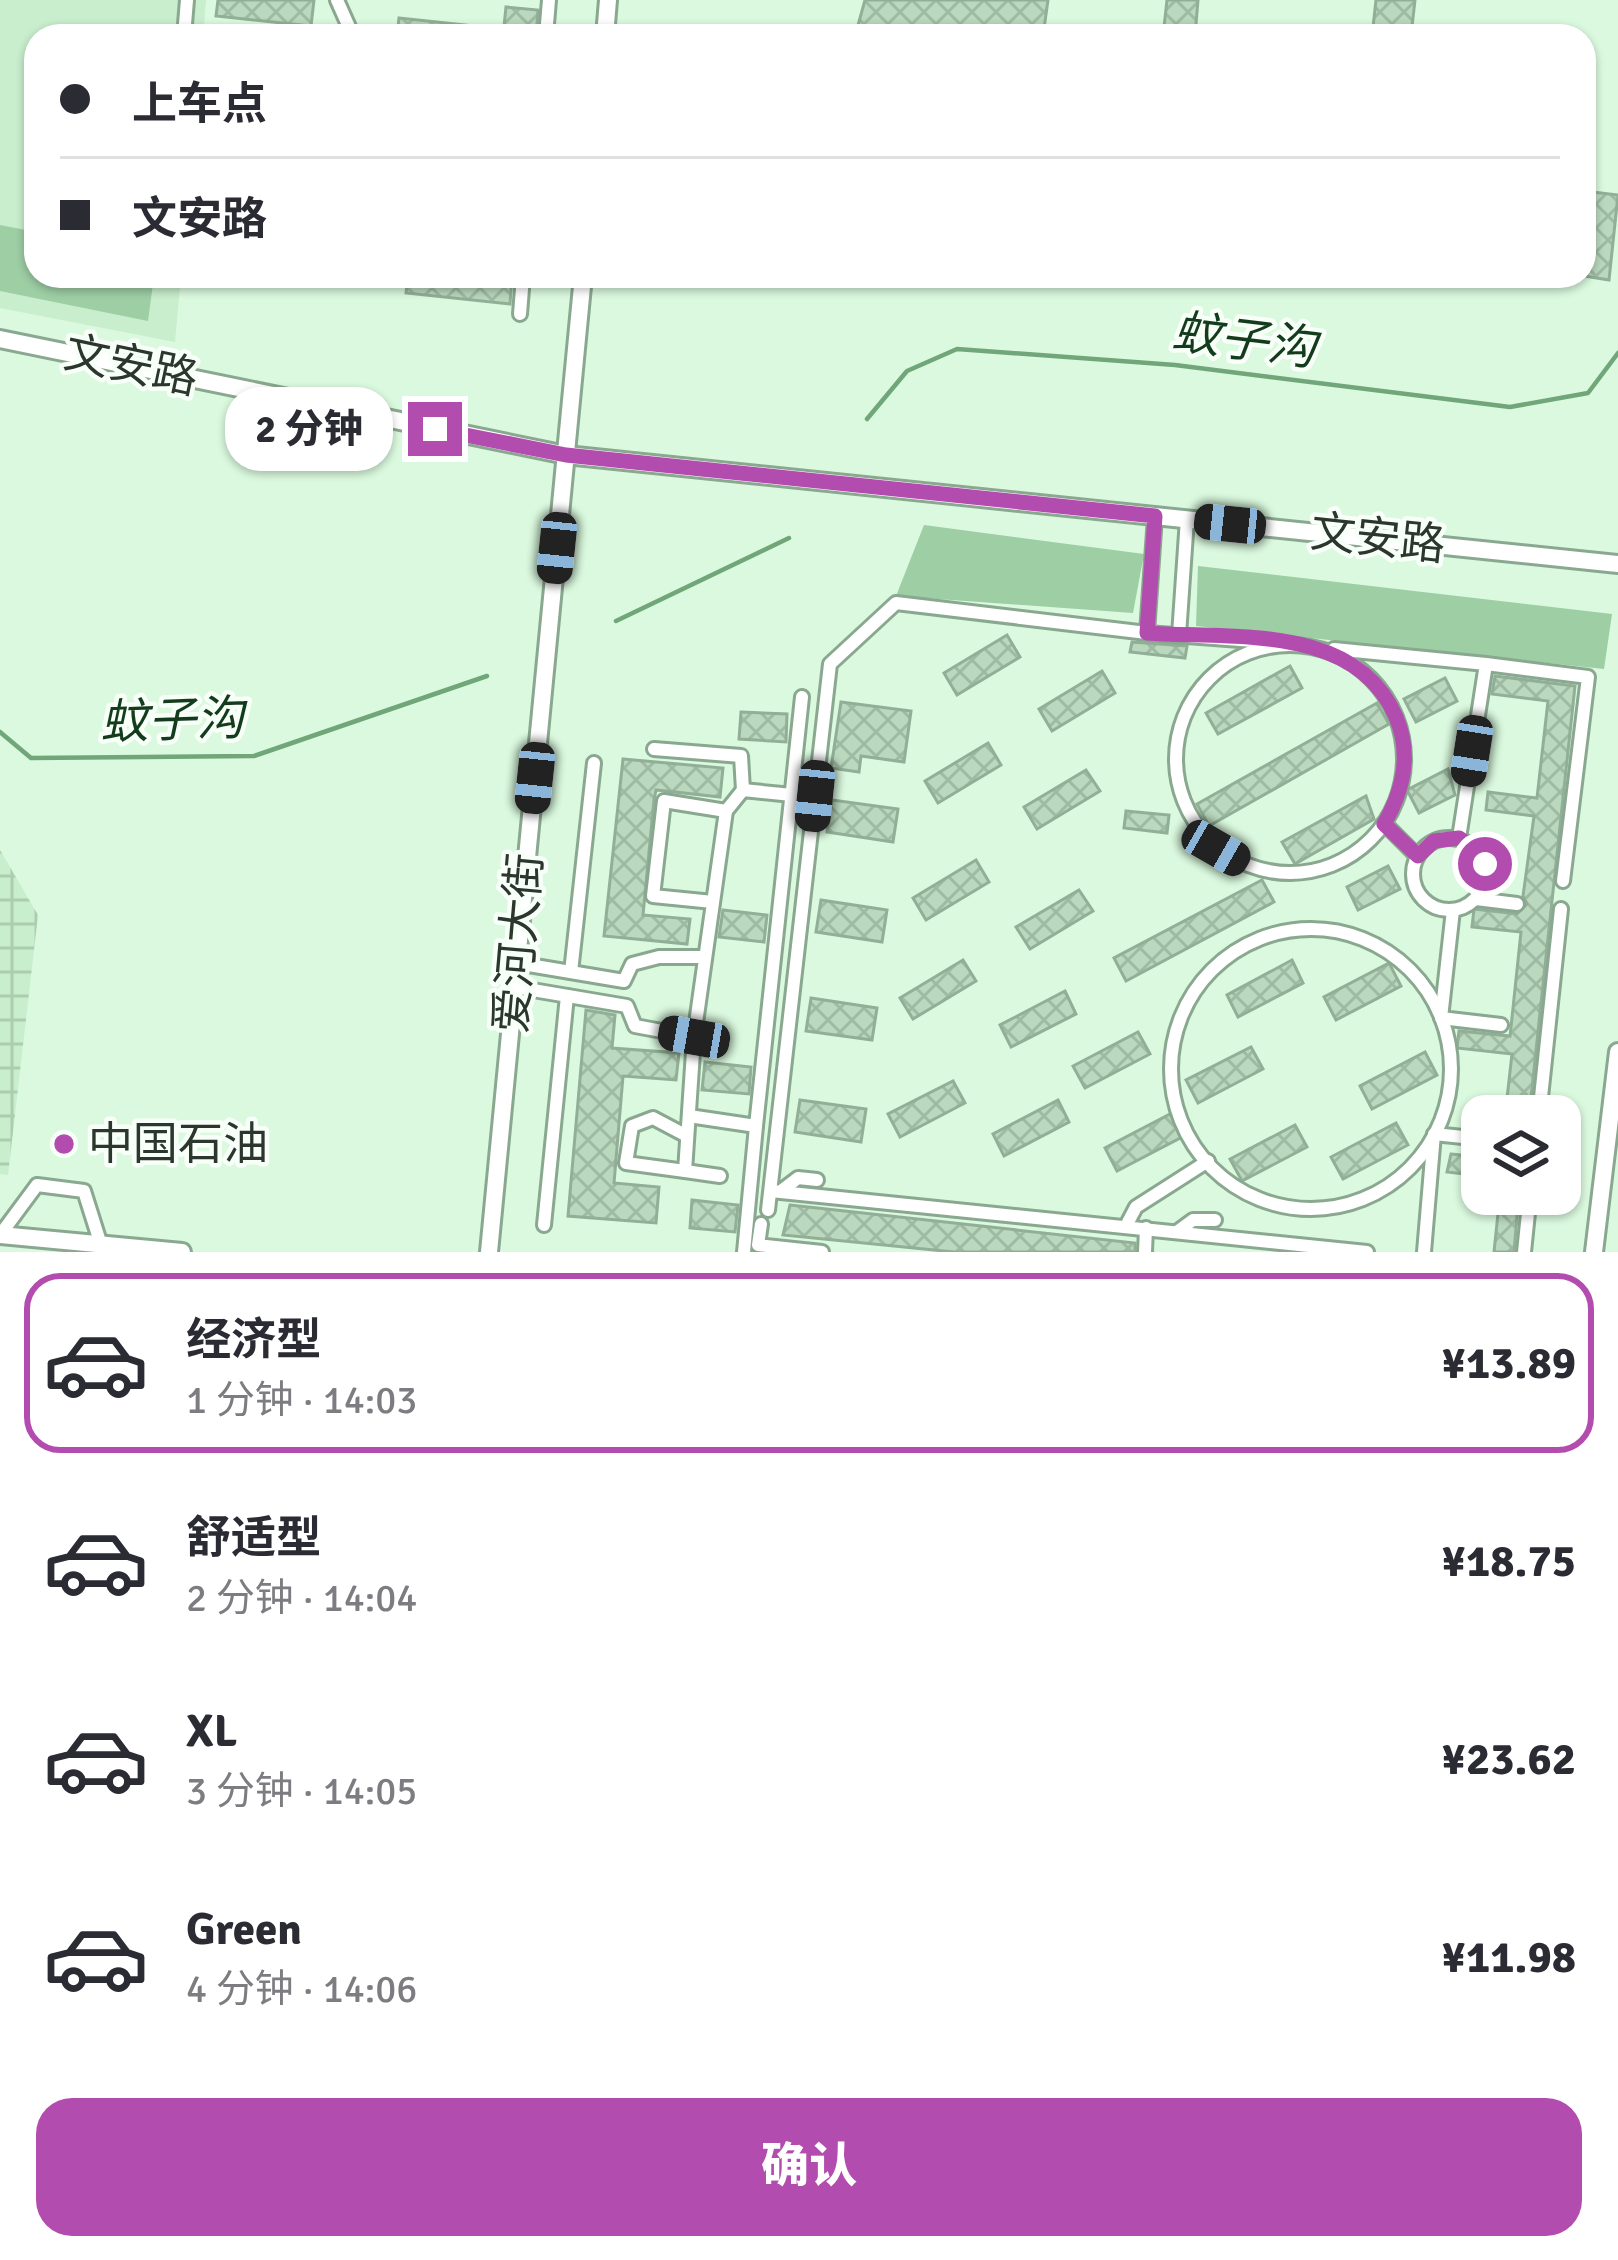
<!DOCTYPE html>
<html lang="zh">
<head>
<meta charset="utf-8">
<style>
	body { margin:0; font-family:Signika,"Noto Sans SC",sans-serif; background:#f7f7f7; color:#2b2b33; height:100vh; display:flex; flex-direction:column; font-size:45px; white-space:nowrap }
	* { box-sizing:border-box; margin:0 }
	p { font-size:39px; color:#7c7c81 }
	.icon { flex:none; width:66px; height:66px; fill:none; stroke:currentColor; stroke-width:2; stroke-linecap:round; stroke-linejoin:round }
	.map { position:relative; height:1252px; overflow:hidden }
	.panel { display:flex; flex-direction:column; background:#fff; flex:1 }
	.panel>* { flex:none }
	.hud { position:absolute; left:24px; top:24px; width:1572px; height:264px; border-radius:36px; box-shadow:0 3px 9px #0004; display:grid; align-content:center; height:264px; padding:0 36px; background:#fff }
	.tools { position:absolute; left:1461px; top:1095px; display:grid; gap:24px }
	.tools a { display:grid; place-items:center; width:120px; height:120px; border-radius:24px; background:#fff; box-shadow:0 3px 9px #0004; font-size:60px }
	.end { position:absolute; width:54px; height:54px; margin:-27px; border:15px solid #b34caf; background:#fff; box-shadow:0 0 0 6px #fff }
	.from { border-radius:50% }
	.bubble { position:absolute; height:84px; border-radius:36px; background:#fff; box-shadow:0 3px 9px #0004; font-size:39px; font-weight:800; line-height:84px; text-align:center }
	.car { position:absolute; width:36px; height:72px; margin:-36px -18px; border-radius:15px; box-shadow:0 0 9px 3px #0007; background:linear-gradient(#222 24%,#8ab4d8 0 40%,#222 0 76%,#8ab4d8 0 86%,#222 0) }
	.hud b { display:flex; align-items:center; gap:42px; height:114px; font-size:45px }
	.hud b+b { border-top:3px solid #e1e1e2 }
	.hud i { width:30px; height:30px; background:#2b2b33 }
	ul { padding:21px 0 0; list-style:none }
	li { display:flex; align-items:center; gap:36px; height:180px; margin:0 24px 18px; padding:0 12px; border:6px solid transparent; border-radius:36px }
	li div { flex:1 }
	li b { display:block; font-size:45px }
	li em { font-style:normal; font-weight:800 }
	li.active { border-color:#b34caf }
	li>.icon { width:108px; height:108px; stroke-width:1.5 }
	.action { display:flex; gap:24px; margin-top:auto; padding:24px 36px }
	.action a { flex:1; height:138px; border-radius:36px; background:#b34caf; color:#fff; font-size:48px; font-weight:800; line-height:138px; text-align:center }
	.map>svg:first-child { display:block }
	.built { fill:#c8eecd }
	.industrial { fill:url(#industrial-grid) }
	.grass { fill:#9dcea4 }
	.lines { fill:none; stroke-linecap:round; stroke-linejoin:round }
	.stream { stroke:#70a679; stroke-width:4.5 }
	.building { fill:url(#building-cross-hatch); stroke:#91af96; stroke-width:3 }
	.street-casing { stroke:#8aa88f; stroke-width:18 }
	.secondary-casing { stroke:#8aa88f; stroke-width:22 }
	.street { stroke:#fff; stroke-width:12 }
	.secondary { stroke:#fff; stroke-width:16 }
	.route { stroke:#b34caf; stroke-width:15 }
	.poi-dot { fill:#b34caf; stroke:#f8fff9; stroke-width:4.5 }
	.labels { text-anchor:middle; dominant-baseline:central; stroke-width:9; stroke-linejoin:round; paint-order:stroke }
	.street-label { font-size:45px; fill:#2b372d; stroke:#f8fff9 }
	.poi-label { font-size:45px; fill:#2b372d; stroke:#f8fff9; text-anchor:start }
	.water-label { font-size:48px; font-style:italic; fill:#133c1d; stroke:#f8fff9 }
</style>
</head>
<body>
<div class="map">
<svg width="1618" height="1252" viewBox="0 0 1618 1252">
	<defs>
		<pattern id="industrial-grid" width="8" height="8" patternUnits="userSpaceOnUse" patternTransform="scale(3)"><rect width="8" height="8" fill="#c8eecd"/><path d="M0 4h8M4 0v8" fill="none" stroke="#accdb0"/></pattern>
		<pattern id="building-cross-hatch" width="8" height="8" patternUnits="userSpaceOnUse" patternTransform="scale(3)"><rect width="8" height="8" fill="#b9d8bd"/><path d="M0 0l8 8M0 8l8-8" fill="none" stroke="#9fbaa3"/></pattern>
	</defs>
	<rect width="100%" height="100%" fill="#daf9de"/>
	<!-- built -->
	<path class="built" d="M0,0H206L203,36H36V276H181L175,342L0,308Z"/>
	<!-- industrial -->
	<path class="industrial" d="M0,850L38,915L8,1175L0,1174Z"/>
	<!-- grass -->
	<g class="grass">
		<path d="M0,225L36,232V276H154L148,321L0,291Z"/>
		<path d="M924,525L1144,554L1133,613L896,596Z"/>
		<path d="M1198,566L1612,614L1604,669L1196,626Z"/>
	</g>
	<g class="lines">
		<!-- stream -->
		<g class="stream">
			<path d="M867,419L907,371L957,349L1175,365L1510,407L1588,393L1618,353"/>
			<path d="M616,621L789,538"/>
			<path d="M0,732L31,758L254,756L487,676"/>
		</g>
	</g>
	<!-- building -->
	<g class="building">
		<path d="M218,0H314L311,26L216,16Z"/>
		<path d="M865,0H1048L1043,36H855Z"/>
		<path d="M1167,0H1198L1195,36H1163Z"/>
		<path d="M1376,0H1415L1411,36H1372Z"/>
		<path d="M506,7L538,10L536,36H503Z"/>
		<path d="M399,18L494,28L493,36H397Z"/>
		<path d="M1584,191L1618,195L1609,280L1584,276Z"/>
		<path d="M408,276H512L510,304L406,293Z"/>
		<path d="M1007,635L1020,657L957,695L944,673Z"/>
		<path d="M1132,642L1187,646L1185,658L1130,652Z"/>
		<path d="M1290,666L1302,688L1218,734L1206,713Z"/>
		<path d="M1102,671L1115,693L1052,731L1039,709Z"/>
		<path d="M1495,676L1575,686L1529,1116H1505L1512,1054L1457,1048L1459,1031L1510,1036L1511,1027L1521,932L1472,927L1474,909L1517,914L1527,904L1523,896L1534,816L1486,810L1488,792L1537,798L1548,701L1492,694Z"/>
		<path d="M1445,678L1457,701L1416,722L1404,699Z"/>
		<path d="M841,702L911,711L904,762L861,756L859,772L831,768Z"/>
		<path d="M1377,703L1389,724L1209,826L1197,804Z"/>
		<path d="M741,712L787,714L786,742L739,739Z"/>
		<path d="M988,743L1001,765L938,803L925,781Z"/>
		<path d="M623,759L723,768L720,797L656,790L654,800L643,915L690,919L687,944L604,936Z"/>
		<path d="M1448,769L1455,795L1419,813L1407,790Z"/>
		<path d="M1086,770L1100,791L1037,829L1024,807Z"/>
		<path d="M1366,796L1374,819L1295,864L1282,842Z"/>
		<path d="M832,800L898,809L893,842L827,832Z"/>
		<path d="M1126,811L1169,815L1167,833L1124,828Z"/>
		<path d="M976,860L989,882L926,920L913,898Z"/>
		<path d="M1388,866L1400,889L1358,910L1347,887Z"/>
		<path d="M1262,880L1274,902L1126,981L1114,958Z"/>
		<path d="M1079,890L1093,911L1030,949L1016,927Z"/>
		<path d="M821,900L887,910L882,942L816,932Z"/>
		<path d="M723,910L767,915L764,942L719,937Z"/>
		<path d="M963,960L976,981L913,1019L900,998Z"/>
		<path d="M1292,960L1303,983L1238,1017L1227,995Z"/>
		<path d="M1389,963L1401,986L1336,1020L1324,997Z"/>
		<path d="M1065,991L1076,1014L1011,1047L1000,1025Z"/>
		<path d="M811,998L877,1008L872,1040L806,1031Z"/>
		<path d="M586,1010L615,1015L612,1048L679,1053L676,1080L623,1076L614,1183L659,1187L656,1223L568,1216Z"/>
		<path d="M1138,1032L1150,1054L1085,1088L1073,1066Z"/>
		<path d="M1251,1047L1263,1069L1198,1103L1186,1080Z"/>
		<path d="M1425,1052L1437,1075L1372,1109L1360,1086Z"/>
		<path d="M705,1062L751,1067L749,1094L702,1090Z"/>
		<path d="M953,1081L965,1103L900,1137L888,1114Z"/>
		<path d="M800,1100L866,1109L861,1142L795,1132Z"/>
		<path d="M1058,1100L1069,1122L1004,1156L993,1134Z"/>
		<path d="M1170,1114L1182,1137L1117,1171L1105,1148Z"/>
		<path d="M1396,1123L1408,1145L1343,1179L1331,1157Z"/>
		<path d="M1295,1125L1307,1147L1242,1181L1230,1159Z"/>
		<path d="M1451,1154L1482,1157V1176L1447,1172Z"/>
		<path d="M1500,1194H1519L1514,1252H1494Z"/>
		<path d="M692,1200L738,1205L735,1232L690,1228Z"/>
		<path d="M790,1205L1135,1243V1252H954L783,1235Z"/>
	</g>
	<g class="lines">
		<!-- street casing -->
		<g class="street-casing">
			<g id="street">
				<path d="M337,0L353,36"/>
				<path d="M184,36L187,0"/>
				<path d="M546,36L549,0"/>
				<path d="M520,314L523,276"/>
				<path d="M1147,633L1267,642"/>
				<path d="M1179,635L1187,519"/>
				<circle cx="1290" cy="759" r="114"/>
				<path d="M1334,649L1486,664L1459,838"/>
				<path d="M1486,664L1588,677L1563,881"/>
				<path d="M654,749L741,756L743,790"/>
				<path d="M1384,823L1417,856"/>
				<circle cx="1449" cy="874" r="36"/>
				<path d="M1476,899L1517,904"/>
				<path d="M713,902L653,896L664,801L726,811"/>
				<path d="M1453,910L1441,1018L1501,1025"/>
				<circle cx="1311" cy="1069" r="140"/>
				<path d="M517,963L624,981L632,964L659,957H705"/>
				<path d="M571,972L594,763"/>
				<path d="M515,987L627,1006L635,1026L694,1037L685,1171L626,1163L632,1126L653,1118L687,1136"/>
				<path d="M694,1037L726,811L743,790L792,795"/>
				<path d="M689,1116L756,1126L744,1252"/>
				<path d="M1539,1116L1561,909"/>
				<path d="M756,1126L802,697"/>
				<path d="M685,1171L720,1176"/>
				<path d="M771,1191L1367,1252"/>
				<path d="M781,1191L798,1178L817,1180"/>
				<path d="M768,1210L830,664L896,603L1147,633L1155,516"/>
				<path d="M761,1224L758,1245L822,1252"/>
				<path d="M544,1225L567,996"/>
				<path d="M1126,1226L1136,1207L1208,1161"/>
				<path d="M1178,1231L1193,1220H1215"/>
				<path d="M0,1235L37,1185L84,1191L101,1245"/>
				<path d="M1145,1252L1146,1228"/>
				<path d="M1424,1252L1434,1134L1482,1139"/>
				<path d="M1524,1252L1530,1194"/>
			</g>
		</g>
		<!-- secondary casing -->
		<g class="secondary-casing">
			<g id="secondary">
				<path d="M605,36L608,0"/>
				<path d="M0,339L566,455L1618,564"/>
				<path d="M0,1235L182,1252"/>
				<path d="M489,1252L583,276"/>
				<path d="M1594,1252L1618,1052"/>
			</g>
		</g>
		<!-- street -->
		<use href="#street" class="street"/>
		<!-- secondary -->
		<use href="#secondary" class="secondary"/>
	</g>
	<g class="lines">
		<!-- route -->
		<path class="route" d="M435,429L566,455L1155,516L1147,633C1233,639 1356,623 1396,717C1412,754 1403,791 1384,824L1418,856L1434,841L1459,838L1479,852L1485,864"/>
	</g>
	<!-- markers -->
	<circle class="poi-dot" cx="64" cy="1144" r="12"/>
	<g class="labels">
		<!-- street labels -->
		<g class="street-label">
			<text transform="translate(131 366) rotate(12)">文安路</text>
			<text transform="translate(1378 539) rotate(6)">文安路</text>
			<text transform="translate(519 943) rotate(-85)">爱河大街</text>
		</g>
		<!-- poi labels -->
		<g class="poi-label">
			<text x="88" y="1144">中国石油</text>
		</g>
		<!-- water labels -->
		<g class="water-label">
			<text transform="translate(1244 341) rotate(7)">蚊子沟</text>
			<text transform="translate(172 721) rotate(-2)">蚊子沟</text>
		</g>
	</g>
</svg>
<div class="tools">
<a><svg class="icon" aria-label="layers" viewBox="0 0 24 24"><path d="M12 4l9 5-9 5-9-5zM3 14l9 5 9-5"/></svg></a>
</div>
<i class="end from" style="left:1485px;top:864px"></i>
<i class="end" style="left:435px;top:429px"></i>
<div class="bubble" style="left:225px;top:387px;width:168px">2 分钟</div>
<i class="car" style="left:1230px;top:524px;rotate:276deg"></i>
<i class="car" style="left:557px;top:548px;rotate:186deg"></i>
<i class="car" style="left:1472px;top:751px;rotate:189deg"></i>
<i class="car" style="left:535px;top:778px;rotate:186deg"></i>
<i class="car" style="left:815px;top:796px;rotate:186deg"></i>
<i class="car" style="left:1216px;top:848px;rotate:120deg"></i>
<i class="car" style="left:694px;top:1037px;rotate:280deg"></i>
<div class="hud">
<b><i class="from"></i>上车点</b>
<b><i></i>文安路</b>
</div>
</div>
<section class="panel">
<ul>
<li class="active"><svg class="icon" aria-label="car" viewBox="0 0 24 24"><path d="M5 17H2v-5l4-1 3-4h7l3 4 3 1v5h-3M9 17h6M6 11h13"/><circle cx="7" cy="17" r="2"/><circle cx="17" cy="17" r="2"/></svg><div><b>经济型</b><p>1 分钟 · 14:03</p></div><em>¥13.89</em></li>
<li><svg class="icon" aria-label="car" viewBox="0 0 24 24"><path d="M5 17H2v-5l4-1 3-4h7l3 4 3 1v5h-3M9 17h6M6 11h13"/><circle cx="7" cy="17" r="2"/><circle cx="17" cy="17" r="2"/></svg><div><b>舒适型</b><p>2 分钟 · 14:04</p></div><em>¥18.75</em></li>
<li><svg class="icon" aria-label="car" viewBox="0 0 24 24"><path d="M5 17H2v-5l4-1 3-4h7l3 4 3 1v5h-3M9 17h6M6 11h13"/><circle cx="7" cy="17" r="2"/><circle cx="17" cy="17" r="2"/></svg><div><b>XL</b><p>3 分钟 · 14:05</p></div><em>¥23.62</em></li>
<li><svg class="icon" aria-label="car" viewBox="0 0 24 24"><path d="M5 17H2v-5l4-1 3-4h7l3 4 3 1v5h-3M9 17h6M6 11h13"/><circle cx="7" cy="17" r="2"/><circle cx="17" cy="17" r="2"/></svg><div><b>Green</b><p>4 分钟 · 14:06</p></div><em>¥11.98</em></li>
</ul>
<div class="action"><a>确认</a></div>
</section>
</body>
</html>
